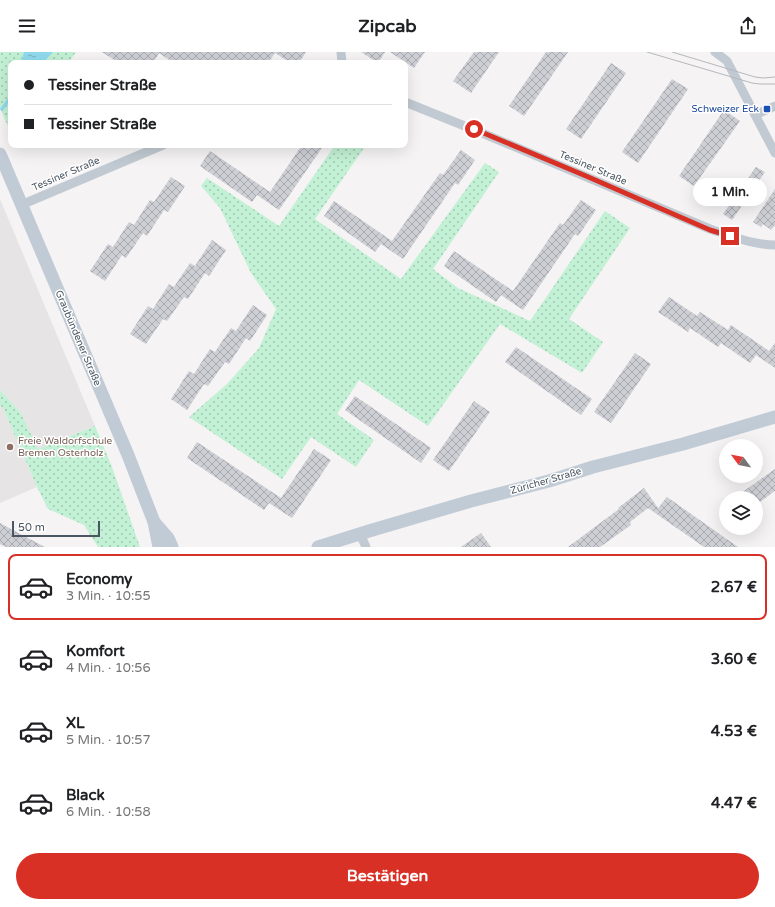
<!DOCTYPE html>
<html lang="de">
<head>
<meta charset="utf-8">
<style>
	body { margin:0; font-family:"Varela Round",sans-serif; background:#f6f6f6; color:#202124; height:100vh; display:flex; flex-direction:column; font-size:15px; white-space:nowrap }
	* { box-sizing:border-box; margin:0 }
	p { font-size:13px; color:#757577 }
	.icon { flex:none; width:22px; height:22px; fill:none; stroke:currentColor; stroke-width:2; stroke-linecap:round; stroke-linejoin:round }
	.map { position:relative; height:495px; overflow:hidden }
	.details { display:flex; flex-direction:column; background:#fff; flex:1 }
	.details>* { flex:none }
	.hud { position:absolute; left:8px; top:8px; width:400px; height:88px; border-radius:8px; box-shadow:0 4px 16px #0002; display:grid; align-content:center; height:88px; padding:0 16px; background:#fff }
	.needle { width:26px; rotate:302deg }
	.fabs { position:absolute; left:719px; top:387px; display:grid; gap:8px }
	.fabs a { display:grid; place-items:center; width:44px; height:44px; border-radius:50%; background:#fff; box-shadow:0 4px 16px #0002; font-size:20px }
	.scale { position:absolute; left:12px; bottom:10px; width:88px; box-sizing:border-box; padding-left:4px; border:2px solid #4a5661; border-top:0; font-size:11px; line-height:14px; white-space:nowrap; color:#4a5661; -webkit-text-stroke:3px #fff; paint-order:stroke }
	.end { position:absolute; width:18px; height:18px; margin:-9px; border:5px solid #d93025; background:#fff; box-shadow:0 0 0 2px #fff }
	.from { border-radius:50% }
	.bubble { position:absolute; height:28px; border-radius:14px; background:#fff; box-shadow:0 4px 16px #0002; font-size:13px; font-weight:700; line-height:28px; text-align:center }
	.hud b { display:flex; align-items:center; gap:14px; height:38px; font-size:15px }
	.hud b+b { border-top:1px solid #e0e0e0 }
	.hud i { width:10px; height:10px; background:#202124 }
	ul { padding:7px 0 0; list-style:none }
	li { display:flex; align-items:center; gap:12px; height:66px; margin:0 8px 6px; padding:0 8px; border:2px solid transparent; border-radius:8px }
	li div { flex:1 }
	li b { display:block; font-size:15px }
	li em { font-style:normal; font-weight:700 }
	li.active { border-color:#d93025 }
	li>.icon { width:36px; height:36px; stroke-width:1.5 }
	.button { display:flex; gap:8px; margin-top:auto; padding:8px 16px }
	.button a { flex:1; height:46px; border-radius:24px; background:#d93025; color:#fff; font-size:16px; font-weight:700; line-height:46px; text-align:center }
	header { display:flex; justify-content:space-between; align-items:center; height:52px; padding:0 16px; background:#fff; font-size:18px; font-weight:700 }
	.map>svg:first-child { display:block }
	.education { fill:#e6e4e5 }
	.park { fill:url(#park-dots) }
	.water { fill:url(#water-ripples) }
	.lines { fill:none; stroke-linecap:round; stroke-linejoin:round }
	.stream { stroke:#90daee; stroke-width:3.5 }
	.building { fill:url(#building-cross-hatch) }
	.street { stroke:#c1cad2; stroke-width:9 }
	.secondary { stroke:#c1cbd6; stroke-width:13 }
	.tram { stroke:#b5b8bd; stroke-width:1 }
	.route { stroke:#d93025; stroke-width:5 }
	.transit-dot { fill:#1a4fb4; stroke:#fff; stroke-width:1.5 }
	.education-dot { fill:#8d6e63; stroke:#fff; stroke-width:1.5 }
	.labels { text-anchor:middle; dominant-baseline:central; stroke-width:3; stroke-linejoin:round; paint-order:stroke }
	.transit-label { font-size:10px; fill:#164399; stroke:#fff; text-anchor:end }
	.street-label { font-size:10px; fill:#4a5661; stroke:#fff }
	.education-label { font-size:10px; fill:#785e54; stroke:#fff; text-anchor:start }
</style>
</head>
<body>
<header><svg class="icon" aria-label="menu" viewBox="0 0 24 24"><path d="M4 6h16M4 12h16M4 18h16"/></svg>Zipcab<svg class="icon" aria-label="share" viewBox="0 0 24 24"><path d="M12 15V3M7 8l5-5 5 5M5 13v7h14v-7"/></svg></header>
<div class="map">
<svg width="775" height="495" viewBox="0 0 775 495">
	<defs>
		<pattern id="park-dots" width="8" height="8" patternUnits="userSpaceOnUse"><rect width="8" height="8" fill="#c3f1d5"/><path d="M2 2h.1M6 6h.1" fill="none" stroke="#a0c6b0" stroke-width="1.8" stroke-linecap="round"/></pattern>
		<pattern id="water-ripples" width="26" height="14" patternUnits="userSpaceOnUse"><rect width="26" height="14" fill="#90daee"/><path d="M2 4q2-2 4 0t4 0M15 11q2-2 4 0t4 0" fill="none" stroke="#78b4c4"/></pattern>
		<pattern id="building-cross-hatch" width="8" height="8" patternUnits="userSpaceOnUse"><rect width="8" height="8" fill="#cdcfd5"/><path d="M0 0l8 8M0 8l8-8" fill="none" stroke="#a8abb0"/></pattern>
	</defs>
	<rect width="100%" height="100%" fill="#f5f3f3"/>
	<!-- education -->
	<g class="education">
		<path d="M0,147L95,374L38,397L21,361L0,338Z"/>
		<path d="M0,353L3,356L37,435L0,451Z"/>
	</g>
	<!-- park -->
	<g class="park">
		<path d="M0,0H76L68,11H11V81L0,56Z"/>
		<path d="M335,93H366L315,167L401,227L485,111L499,120L433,217L458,236L530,269L605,159L630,176L569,267L603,290L582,321L500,272L428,374L359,328L337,362L374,388L356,415L311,385L282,427L189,365L227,332L259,296L276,257L251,221L220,156L201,134L207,126L279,174Z"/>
		<path d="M0,338L21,361L38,397L95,374L112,415L140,495H98L84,473L48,457L37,435L3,356L0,353Z"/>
	</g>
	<!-- water -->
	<path class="water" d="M24,0H53L43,11H21Z"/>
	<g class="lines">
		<!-- stream -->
		<path class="stream" d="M2,57L11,45"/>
	</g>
	<!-- building -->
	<g class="building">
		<path d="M102,0H306L299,11H291L275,1L268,11H174L159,1L153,11H119Z"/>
		<path d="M361,0H385L378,11Z"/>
		<path d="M390,0H425L414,16Z"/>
		<path d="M474,0H499L471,41L453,29Z"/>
		<path d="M546,0H568L524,64L509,54Z"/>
		<path d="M611,11L626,21L581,87L566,77Z"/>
		<path d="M672,27L688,37L638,111L622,100Z"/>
		<path d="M724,58L740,69L694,134L679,124Z"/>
		<path d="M302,93H324L279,158L257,143L252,150L200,114L210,99L270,140Z"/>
		<path d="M461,98L475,108L458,133L455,131L403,207L381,192L375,200L324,164L334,149L392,189L440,121L443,123Z"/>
		<path d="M756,115L765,120L732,168L723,162Z"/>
		<path d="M171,125L185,134L168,160L164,158L147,184L143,181L126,206L122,203L105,229L90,219L108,192L113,195L129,170L134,173L150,148L154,150Z"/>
		<path d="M775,137V173L771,178L763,172L761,175L753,170Z"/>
		<path d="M581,148L596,158L578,184L575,182L523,258L501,243L496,250L444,214L454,199L513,239L560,171L563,173Z"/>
		<path d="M212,188L226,198L209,224L205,221L188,247L184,245L167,269L163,267L146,292L130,282L148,254L153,257L169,232L174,235L190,211L195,214Z"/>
		<path d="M669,245L697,264L700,260L728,278L731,273L769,299L775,291V316L756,303L750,311L721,291L718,295L690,276L688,280L658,260Z"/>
		<path d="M253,253L267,263L250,289L246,286L229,312L225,310L208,334L204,332L187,358L171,347L189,319L194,322L210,297L215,300L231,276L236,279Z"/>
		<path d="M516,295L592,347L581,363L505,310Z"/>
		<path d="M635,301L651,312L611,371L594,360Z"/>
		<path d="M355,344L431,396L421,411L345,358Z"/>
		<path d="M474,349L490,360L449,419L433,408Z"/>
		<path d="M197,390L281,446L314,397L331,408L292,466L269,451L264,458L187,406Z"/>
		<path d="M775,417V439L756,453V446H734Z"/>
		<path d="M644,436L658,456L667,445L738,495H704L648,456L630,470L631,473L600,495H568L619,457L618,456Z"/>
		<path d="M0,471L22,483L45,495H6L0,492Z"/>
		<path d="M481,481L491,495H461Z"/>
	</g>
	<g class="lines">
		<!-- street -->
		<g class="street">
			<path d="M341,0L342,11"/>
			<path d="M715,0L727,9L775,101"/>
			<path d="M405,50L482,81L710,177C731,184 753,193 775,193"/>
			<path d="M755,63L775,54"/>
			<path d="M21,153L163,93"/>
			<path d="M360,482L366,495"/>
		</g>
		<!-- secondary -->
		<g class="secondary">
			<path d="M0,102L128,403L154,470L159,495"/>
			<path d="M154,470L168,486L172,495"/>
			<path d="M318,495L369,479L471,449L549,429L593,415L683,392L775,365"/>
		</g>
		<!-- tram -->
		<g class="tram">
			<path d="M647,0L752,31L760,32H775"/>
			<path d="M672,0L755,25L763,26L775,25"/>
		</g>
	</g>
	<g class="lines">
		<!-- route -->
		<path class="route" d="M474,77L586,124L710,178L730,184"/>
	</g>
	<!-- markers -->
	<rect class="transit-dot" x="763" y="53" width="8" height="8" rx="2"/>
	<circle class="education-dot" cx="10" cy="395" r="4"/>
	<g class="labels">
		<!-- transit labels -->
		<g class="transit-label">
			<text x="759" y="57">Schweizer Eck</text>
		</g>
		<!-- street labels -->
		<g class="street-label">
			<text transform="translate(593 116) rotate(23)">Tessiner Straße</text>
			<text transform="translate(66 122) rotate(-23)">Tessiner Straße</text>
			<text transform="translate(78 286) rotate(67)">Graubündener Straße</text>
			<text transform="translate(546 429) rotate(-16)">Züricher Straße</text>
		</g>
		<!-- education labels -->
		<g class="education-label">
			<text x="18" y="389">Freie Waldorfschule<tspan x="18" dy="12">Bremen Osterholz</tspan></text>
		</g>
	</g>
</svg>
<div class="fabs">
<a><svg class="needle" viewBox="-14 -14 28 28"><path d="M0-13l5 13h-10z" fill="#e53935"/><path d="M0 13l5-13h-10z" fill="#757577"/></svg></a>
<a><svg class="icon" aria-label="layers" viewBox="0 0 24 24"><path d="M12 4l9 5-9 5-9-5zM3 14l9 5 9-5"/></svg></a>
</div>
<div class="scale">50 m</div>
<i class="end from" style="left:474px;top:77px"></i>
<i class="end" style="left:730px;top:184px"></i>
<div class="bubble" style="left:693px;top:126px;width:74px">1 Min.</div>
<div class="hud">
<b><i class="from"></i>Tessiner Straße</b>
<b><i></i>Tessiner Straße</b>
</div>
</div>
<section class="details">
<ul>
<li class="active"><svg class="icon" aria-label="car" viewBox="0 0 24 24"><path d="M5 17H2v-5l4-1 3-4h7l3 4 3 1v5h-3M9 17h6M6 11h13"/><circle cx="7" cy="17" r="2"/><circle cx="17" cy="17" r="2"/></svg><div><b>Economy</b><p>3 Min. · 10:55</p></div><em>2.67 €</em></li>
<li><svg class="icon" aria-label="car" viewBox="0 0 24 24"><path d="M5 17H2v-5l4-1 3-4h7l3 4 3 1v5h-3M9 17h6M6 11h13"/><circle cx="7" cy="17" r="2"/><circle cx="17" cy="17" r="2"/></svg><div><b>Komfort</b><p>4 Min. · 10:56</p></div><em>3.60 €</em></li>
<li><svg class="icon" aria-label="car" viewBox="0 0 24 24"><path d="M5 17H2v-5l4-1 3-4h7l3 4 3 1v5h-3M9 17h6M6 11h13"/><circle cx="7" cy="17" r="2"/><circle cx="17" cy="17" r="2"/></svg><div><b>XL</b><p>5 Min. · 10:57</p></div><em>4.53 €</em></li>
<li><svg class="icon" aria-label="car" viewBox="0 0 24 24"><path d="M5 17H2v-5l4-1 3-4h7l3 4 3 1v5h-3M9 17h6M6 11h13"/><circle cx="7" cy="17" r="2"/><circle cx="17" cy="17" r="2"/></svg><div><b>Black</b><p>6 Min. · 10:58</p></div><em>4.47 €</em></li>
</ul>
<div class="button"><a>Bestätigen</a></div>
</section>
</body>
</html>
